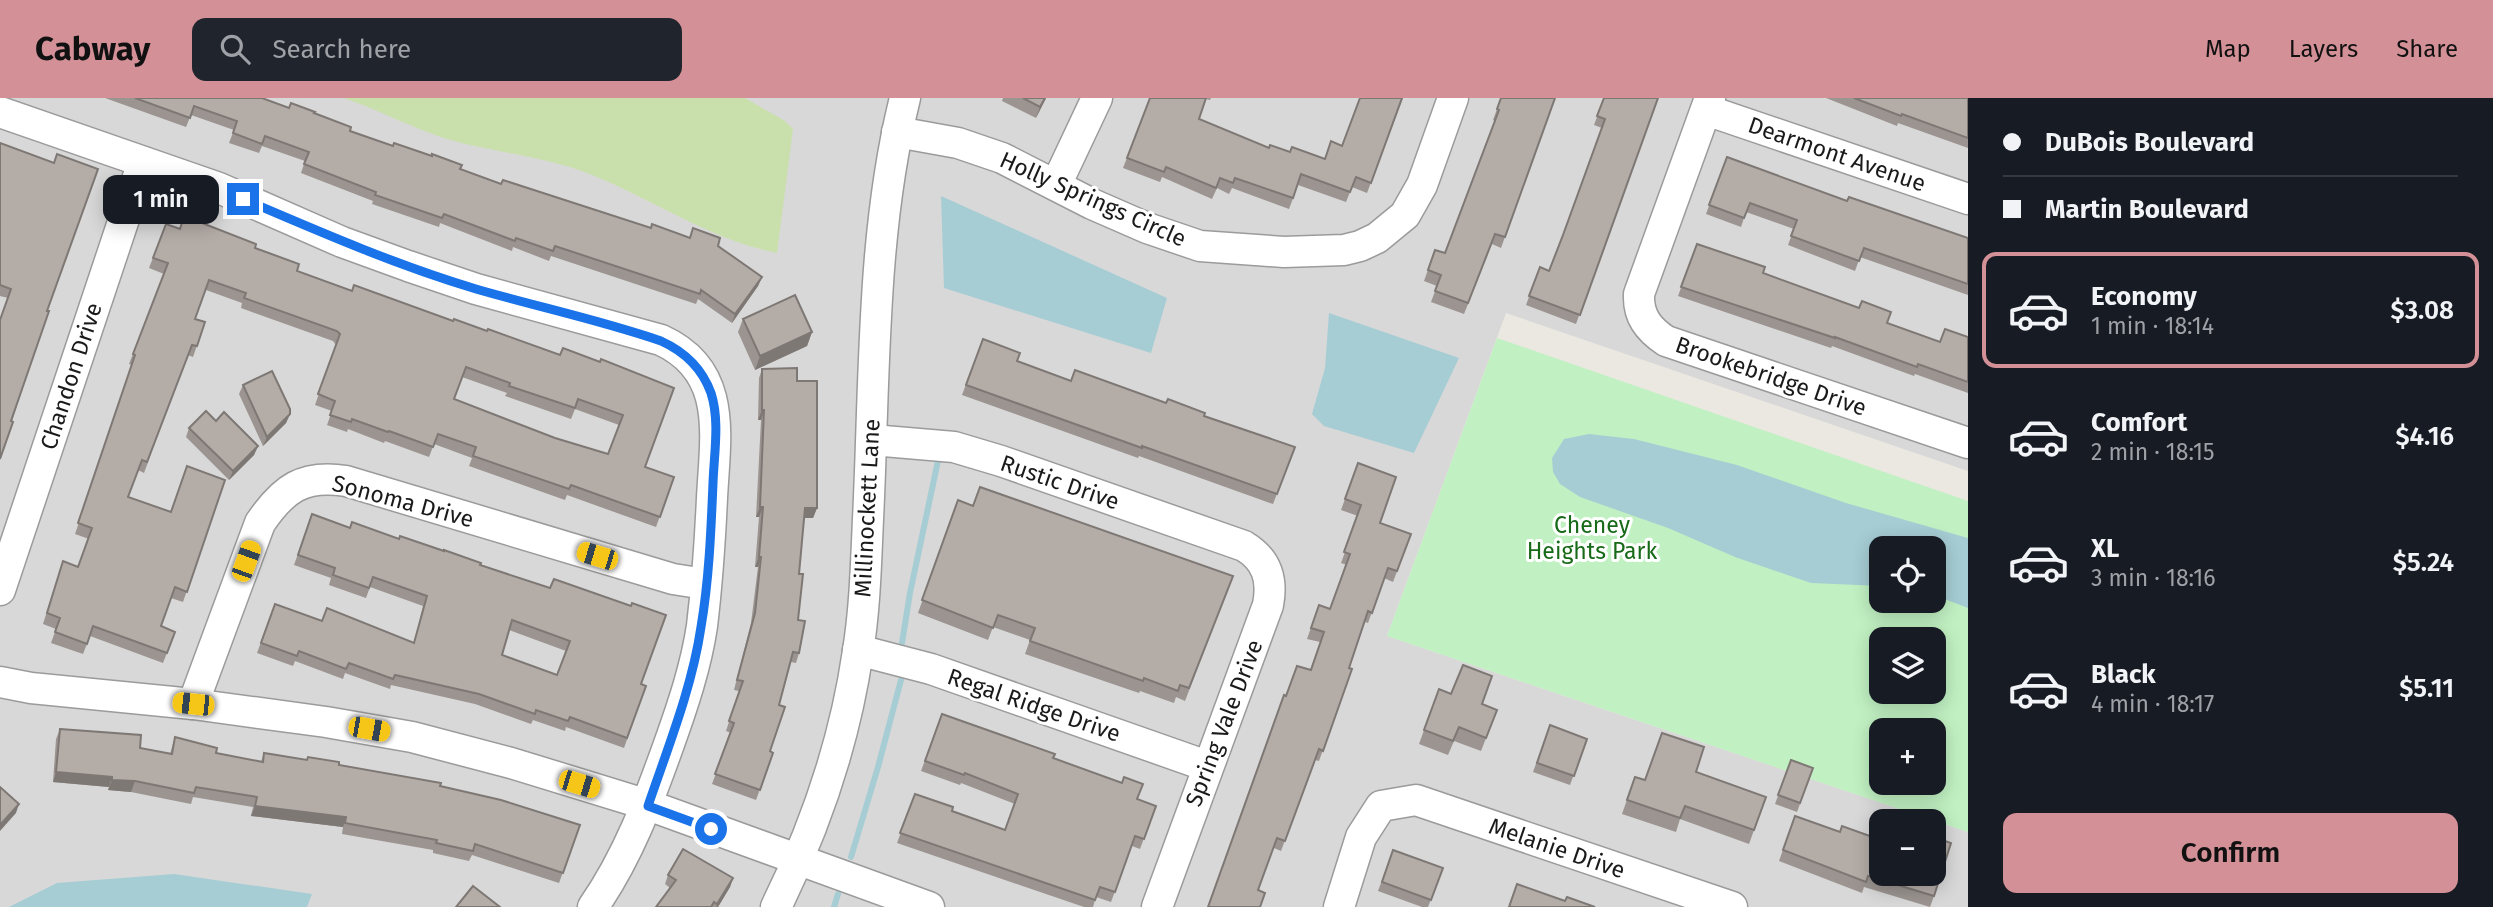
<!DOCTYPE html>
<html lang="en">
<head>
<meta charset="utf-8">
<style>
	body { margin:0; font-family:"Fira Sans",sans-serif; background:#20242c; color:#f1f3f6; height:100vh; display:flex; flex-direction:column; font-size:26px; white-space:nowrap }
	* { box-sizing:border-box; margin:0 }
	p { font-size:23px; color:#9ea1a6 }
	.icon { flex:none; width:38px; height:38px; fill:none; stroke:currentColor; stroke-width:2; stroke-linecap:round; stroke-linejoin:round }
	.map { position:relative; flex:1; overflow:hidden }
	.side { display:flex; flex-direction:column; background:#171b24; width:525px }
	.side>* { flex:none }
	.top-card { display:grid; align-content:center; height:154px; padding:0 35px; background:#171b24 }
	.buttons { position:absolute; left:1869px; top:438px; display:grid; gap:14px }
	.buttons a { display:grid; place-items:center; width:77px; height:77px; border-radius:14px; background:#171b24; box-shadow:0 4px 18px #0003; font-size:35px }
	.end { position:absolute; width:32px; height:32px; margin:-16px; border:9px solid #1a73e8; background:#fff; box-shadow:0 0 0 4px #fff }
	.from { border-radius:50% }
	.bubble { position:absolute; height:49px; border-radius:14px; background:#171b24; box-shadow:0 4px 18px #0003; font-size:23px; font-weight:600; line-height:49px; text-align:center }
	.car { position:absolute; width:21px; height:42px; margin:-21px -10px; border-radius:9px; box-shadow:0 0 5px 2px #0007; background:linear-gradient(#f5c518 24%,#345 0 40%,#f5c518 0 76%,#345 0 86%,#f5c518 0) }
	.top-card b { display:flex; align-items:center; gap:24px; height:66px; font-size:26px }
	.top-card b+b { border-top:2px solid #363941 }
	.top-card i { width:18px; height:18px; background:#f1f3f6 }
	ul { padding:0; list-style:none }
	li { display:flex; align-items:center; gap:21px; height:116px; margin:0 14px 10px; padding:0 21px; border:4px solid transparent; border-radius:14px }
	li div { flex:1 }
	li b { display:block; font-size:26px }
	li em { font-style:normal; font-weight:600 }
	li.on { border-color:#d39097 }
	li>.icon { width:63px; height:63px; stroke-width:1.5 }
	.cta { display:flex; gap:14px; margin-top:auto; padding:14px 35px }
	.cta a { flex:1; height:80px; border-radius:14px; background:#d39097; color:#111; font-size:28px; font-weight:600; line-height:80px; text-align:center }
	header { display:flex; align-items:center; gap:42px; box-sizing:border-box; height:98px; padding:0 35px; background:#d39097; color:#111 }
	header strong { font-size:33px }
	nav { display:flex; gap:38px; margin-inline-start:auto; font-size:24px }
	.search { width:490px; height:63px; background:#20242c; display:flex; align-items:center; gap:18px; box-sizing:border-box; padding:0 24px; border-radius:14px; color:#9ea1a6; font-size:26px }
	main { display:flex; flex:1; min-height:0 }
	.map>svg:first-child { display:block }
	.residential { fill:#d8d8d8; fill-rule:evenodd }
	.grass { fill:#c9e0ac }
	.park { fill:#c1f1c2; fill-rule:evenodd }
	.water { fill:#a6cdd4 }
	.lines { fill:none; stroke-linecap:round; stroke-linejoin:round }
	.stream { stroke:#a6cdd4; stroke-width:6 }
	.minor-casing { stroke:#9b9b9b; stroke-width:33 }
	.minor { stroke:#fff; stroke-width:30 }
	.wall { fill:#9b9490; fill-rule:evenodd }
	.shaded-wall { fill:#7e7875 }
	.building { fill:#b4aca7; stroke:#7e7875; stroke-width:2; fill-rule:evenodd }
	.route { stroke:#1a73e8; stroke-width:9 }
	.labels { text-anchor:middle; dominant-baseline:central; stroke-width:6; stroke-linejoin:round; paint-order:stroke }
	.street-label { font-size:23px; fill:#1a1a1a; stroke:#fff }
	.park-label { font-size:23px; fill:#176a18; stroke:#fff }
</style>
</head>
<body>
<header>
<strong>Cabway</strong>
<div class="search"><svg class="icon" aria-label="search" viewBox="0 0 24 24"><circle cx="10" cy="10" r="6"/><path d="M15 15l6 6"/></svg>Search here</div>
<nav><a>Map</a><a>Layers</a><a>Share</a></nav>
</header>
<main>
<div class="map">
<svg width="1968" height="809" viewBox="0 0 1968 809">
	<rect width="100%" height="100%" fill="#ebe7e1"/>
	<!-- residential -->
	<path class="residential" d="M0,0H1968V373L1506,215L1387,538L1968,734V809H0ZM1881,723H1934V775H1881Z"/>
	<!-- grass -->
	<path class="grass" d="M344,0H745L785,23L793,31L777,155C711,142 654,102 592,77C545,58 495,55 447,41C412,30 379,12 344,0Z"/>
	<!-- park -->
	<path class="park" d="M1497,240L1968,403V734L1387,538ZM1881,450H1934V502H1881ZM1881,541H1934V593H1881ZM1881,632H1934V684H1881Z"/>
	<!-- water -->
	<g class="water">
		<path d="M941,98L1167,200L1151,255L944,190Z"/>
		<path d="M1329,215L1459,260L1414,355L1324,328L1312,316L1325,270Z"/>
		<path d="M1589,336L1634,341L1737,367L1846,405L1968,440V510L1934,497V450H1881V488L1811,485L1735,459L1668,430L1580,399L1560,386L1553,374L1552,360L1564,341Z"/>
		<path d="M174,776L312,796L307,809H9L57,785Z"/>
	</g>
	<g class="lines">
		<!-- stream -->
		<g class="stream">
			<path d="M902,545L910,495L939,358"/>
			<path d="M851,759L878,669L901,582"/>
			<path d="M834,809L838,796"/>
		</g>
		<!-- minor casing -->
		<g class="minor-casing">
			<g id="minor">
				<path d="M1710,0L1639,196C1638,218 1648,231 1666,243L1968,345"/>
				<path d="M1706,12L1968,101"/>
				<path d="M0,14L219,90L342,144L408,168L476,191L661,242C729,273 715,339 712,400C710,443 707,486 702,528C696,568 683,607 669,646C649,702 628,759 593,809"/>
				<path d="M897,34L958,45L1002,60L1092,106L1147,130L1200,148L1284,154L1344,152L1360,148L1377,140L1405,117L1422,87L1453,0"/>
				<path d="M1056,87L1097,0"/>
				<path d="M872,342L954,349L1001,363L1244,448C1267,462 1273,481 1268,507L1157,809"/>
				<path d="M0,492L143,64"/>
				<path d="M858,552L931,571L1207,668"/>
				<path d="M0,584L31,590L193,606L326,624L412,639L511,665L648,707L929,809"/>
				<path d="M193,606L260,425C283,391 303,376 346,383L673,481L705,486"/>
				<path d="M776,809C816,728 845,643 858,553C865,510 866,465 868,421C875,281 871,137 905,0"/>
				<path d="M1339,809L1361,739L1381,708L1416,702L1732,809"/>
			</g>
		</g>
		<!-- minor -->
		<use href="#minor" class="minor"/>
	</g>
	<!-- wall -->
	<g class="wall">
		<path d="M105,0H262L289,10L314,15L350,33L501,86L651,130L718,148L762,179L758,188L732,225L698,201L696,206L551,158L549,163L513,149L512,153L440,125L439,129L372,106L373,103L301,75L305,63L262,48L259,55L229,45L234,32L191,17L186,29Z"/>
		<path d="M1003,0H1046L1036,20L1002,3Z"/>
		<path d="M1150,0H1211L1210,2L1206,1L1199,21L1269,50L1325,61L1403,0L1367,95L1352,89L1346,104L1298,87L1289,111L1232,90L1229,96L1217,90L1212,101L1162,79L1160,84L1123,70Z"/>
		<path d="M1501,0H1555L1501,150L1492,146L1464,216L1431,204L1437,188L1424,183L1435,152L1445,155L1495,23L1493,22Z"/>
		<path d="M1604,0H1658L1576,226L1526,207L1540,169L1549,173L1602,30L1594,27Z"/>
		<path d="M1826,0H1968V50L1898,25L1897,28Z"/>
		<path d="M0,45L47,213L0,361L8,200L0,198Z"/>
		<path d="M1727,59L1847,103L1968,140V197L1860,159L1855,173L1788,147L1794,131L1746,114L1741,129L1706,116Z"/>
		<path d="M166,126L180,131L255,150L297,173L352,193L487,233L560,257L600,264L645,369L674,379L656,429L567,397L565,402L469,368L472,360L434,346L429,359L385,343L384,345L348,331L347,334L327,327L332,313L315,307L336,247L333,243L241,210L242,205L206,192L195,221L205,224L193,259L188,257L144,375L138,372L128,399L171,414L225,382L183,504L171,500L161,528L175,534L163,565L90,538L83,556L51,545L56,531L43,526L63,463L78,469L89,441L75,436L132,267L129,266L164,176L149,170ZM462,279L507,295L505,298L571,321L575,311L619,327L608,356L555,340L454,301Z"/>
		<path d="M1697,146L1763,175L1859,210L1887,225L1940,244L1968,239V295L1915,276L1914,278L1832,248L1831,250L1678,198Z"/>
		<path d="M743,221L812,234L807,248L755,272L738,234Z"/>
		<path d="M983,241L1017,263L1071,283L1204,318L1295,349L1273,406L1139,358L1138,360L962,297Z"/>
		<path d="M762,271L797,283L817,410L813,420H804L799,476L798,522L799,555L796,565L791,564L779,607L770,653L773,655L756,702L712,686L731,635L726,633L739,593L734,592L751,525L758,469H755L759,419H756L761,322H758L759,280Z"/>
		<path d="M243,287L290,316L286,325L263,348L239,296Z"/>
		<path d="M216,323L258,348L254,357L229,382L186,339L189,330Z"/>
		<path d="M1358,365L1380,425L1411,436L1393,484L1384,480L1368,525L1365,524L1349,570L1352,571L1319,663L1315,662L1281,753L1274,750L1214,795L1286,598L1310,572L1320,544L1307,541L1319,507L1330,511L1347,467L1341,465L1358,418L1341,412Z"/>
		<path d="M958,402L973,408L1233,478L1185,603L1176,599L1174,605L1140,593L1139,595L1025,556L1030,542L993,529L988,542L918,515Z"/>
		<path d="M312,416L350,430L399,441L480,467L641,586L646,588L624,650L566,629L565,633L533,622L531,626L475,606L391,587L390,591L345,575L343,581L295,563L293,568L257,555L275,506L322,523L414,545L423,508L370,489L366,500L329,487L331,480L294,467ZM509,532L566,553L557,577L502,557Z"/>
		<path d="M1439,591L1497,612L1481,653L1454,643L1448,657L1419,646Z"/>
		<path d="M942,616L1053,660L1137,701L1156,708L1140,751L1132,748L1111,804L1096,799L1093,809H1084L897,745L915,696L952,713L1005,732L1015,706L961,685L960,687L921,673Z"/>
		<path d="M1550,627L1587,641L1570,687L1533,674Z"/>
		<path d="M60,631L140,650L170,656L175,639L216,655L261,664L264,655L339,667L440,688L580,727L559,785L472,757L469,763L433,755V752L342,736L343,729L251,718L253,709L193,699L191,706L131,694L108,692L109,689L53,684L56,641Z"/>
		<path d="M1791,662L1813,670L1797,714L1775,706Z"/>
		<path d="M1696,674L1766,699L1749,746L1680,721L1676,734L1622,716L1635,679L1645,682Z"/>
		<path d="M1795,718L1934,798L1930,809L1864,789L1862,795L1779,763Z"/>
		<path d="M1393,752L1443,770L1428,809H1422L1378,793Z"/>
		<path d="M668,777L733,780L730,789L718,809H656L670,790L665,786Z"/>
	</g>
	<!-- shaded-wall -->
	<g class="shaded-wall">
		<path d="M1045,0H1046L1036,20L1040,9Z"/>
		<path d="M762,179L758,188L732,225L735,216Z"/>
		<path d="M812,234L807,248L755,272L760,258Z"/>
		<path d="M762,312H764L761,322H758Z"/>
		<path d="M290,316L286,325L263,348L267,339Z"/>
		<path d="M258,348L254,357L229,382L233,373Z"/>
		<path d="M760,409H763L759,419H756Z"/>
		<path d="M805,410H817L813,420H801Z"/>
		<path d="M759,459H761L758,469H755Z"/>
		<path d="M56,674L112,679L109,689L53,684Z"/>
		<path d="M112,682L135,683L131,694L108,692Z"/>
		<path d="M19,706L16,715L0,733V727Z"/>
		<path d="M255,708L346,719L343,729L251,718Z"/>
		<path d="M733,780L730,789L718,809H716Z"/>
	</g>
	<!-- building -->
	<g class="building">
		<path d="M135,0H262L289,10L291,5L315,14L314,15L351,29L350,33L393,48L394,45L432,58V56L462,67L460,71L501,86L503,82L651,130L652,126L690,140L693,130L720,140L718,148L762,179L735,216L701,192L700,196L555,148L553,153L516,140L515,143L444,116L442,120L375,97L376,94L304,66L309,54L265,38L262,46L233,35L237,23L194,8L190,20Z"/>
		<path d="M1023,0H1045L1040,9Z"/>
		<path d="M1150,0H1206L1199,21L1269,50L1270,47L1290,54L1292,49L1325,61L1331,43L1342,48L1360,0H1402L1371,85L1356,79L1350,94L1301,76L1293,100L1235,80L1233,85L1220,80L1216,90L1166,69L1164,74L1127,60Z"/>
		<path d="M1501,0H1555L1505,139L1495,136L1468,205L1435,193L1441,177L1428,172L1435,152L1445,155L1499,12L1497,11Z"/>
		<path d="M1604,0H1658L1580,217L1529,198L1540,169L1549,173L1563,137L1605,21L1597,18Z"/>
		<path d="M1854,0H1968V40L1902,16L1901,18Z"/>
		<path d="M0,45L54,65L57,56L98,71L47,213H49L11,323L13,324L0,361V222L11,191L0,187Z"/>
		<path d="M1727,59L1847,103L1849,99L1968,140V186L1864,150L1859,163L1791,138L1797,122L1750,105L1744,120L1709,107Z"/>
		<path d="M184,118L256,146L255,150L299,166L297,173L352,193L354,187L453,223L454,221L487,233L488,231L560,257L563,250L600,264L601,261L674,290L645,369L674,379L660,419L571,387L569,391L473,358L476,349L438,336L433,349L389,333L388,334L352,321L351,324L330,317L335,303L318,296L340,236L337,233L244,200L246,195L209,182L195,221L205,224L197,248L192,247L147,364L142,362L128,399L171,414L187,368L225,382L187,494L175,489L161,528L175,534L167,555L93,528L87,546L55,534L60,520L47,515L63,463L78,469L92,430L78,425L135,257L133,256L168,165L153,160L166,126L180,131ZM466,269L510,285L509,288L575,310L578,301L623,317L608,356L555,340L454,301Z"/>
		<path d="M1697,146L1765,169L1763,175L1859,210L1862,203L1891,214L1887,225L1940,244L1945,231L1968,239V284L1918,266L1917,269L1835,239V240L1681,189Z"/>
		<path d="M795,197L812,234L760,258L743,221Z"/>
		<path d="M983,241L1020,255L1017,263L1071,283L1075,272L1166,305L1168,301L1205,315L1204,318L1295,349L1277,396L1142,348V350L966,287Z"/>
		<path d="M797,270V283H817V410H805L799,476H803L798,522L805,523L799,555L793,554L779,607L785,609L770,653L773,655L760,692L715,676L734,625L729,623L743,583L737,582L755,515L761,459H759L763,409H760L764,312H762V271Z"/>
		<path d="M272,273L290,311V316L267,339L243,287Z"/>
		<path d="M206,313L216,323L224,314L258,348L233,373L189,330Z"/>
		<path d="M1358,365L1396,379L1380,425L1411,436L1397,473L1388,470L1372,515L1368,513L1349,570L1352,571L1323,653L1319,651L1285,743L1277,740L1258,792L1265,795L1260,809H1208L1284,597L1286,598L1297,568L1311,572L1324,534L1311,530L1319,507L1330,511L1350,456L1344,454L1361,407L1345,401Z"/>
		<path d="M980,389L1233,478L1189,590L1180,587L1178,593L1144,580L1143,583L1030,543L1035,530L998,517L993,530L922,502L958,402L973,408Z"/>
		<path d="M312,416L350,430L352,424L399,441L400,438L444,453V452L481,465L480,467L550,490L554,481L631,508L632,505L666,517L641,586L646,588L627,640L570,619L568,623L536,612L535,616L479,596L395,577L393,581L349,565L346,571L299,553L297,558L261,545L275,506L322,523L327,510L414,545L427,498L373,479L369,490L333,477L335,470L298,457ZM512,522L570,543L557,577L502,557Z"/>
		<path d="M1463,567L1492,578L1482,606L1497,612L1486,640L1459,629L1453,643L1424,632L1439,591L1451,596Z"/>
		<path d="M942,616L1055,656L1053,660L1122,685L1124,679L1143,686L1137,701L1156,708L1144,741L1135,738L1115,794L1100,789L1095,802L900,735L915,696L953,709L952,713L1005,732L1018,696L965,675L964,677L925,663Z"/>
		<path d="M1550,627L1587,641L1574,678L1537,665Z"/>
		<path d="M60,631L141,637L140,650L172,656L175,639L217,650L216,655L263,664L264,655L307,662L308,659L339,664V667L441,685L440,688L501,702L580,727L563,775L475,746L473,753L436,745L437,742L345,725L346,719L255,708L257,699L196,689L194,695L135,683L112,682V679L56,674Z"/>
		<path d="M1662,635L1704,649L1696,674L1766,699L1754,732L1685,708L1680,720L1627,702L1635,679L1645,682Z"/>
		<path d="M1791,662L1813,670L1800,705L1778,697Z"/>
		<path d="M0,689L19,706L0,727Z"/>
		<path d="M1795,718L1840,734L1842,728L1881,742V775H1934V739L1951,745L1934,798L1868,778L1866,784L1783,752Z"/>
		<path d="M683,751L733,780L717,806L714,804L711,809H656L676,782L668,777Z"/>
		<path d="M1393,752L1443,770L1431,802L1382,784Z"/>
		<path d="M1517,786L1565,803L1567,799L1595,809H1509Z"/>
		<path d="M473,788L500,809H456Z"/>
	</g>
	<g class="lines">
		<!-- route -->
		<path class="route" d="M243,101C320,134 396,167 476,191C538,209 600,222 661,243C683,253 702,270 711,295C720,323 714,356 713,385C711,433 709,482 701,529C692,590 668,649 648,708L711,731"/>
	</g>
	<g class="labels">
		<!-- street labels -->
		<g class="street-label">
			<text transform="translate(1837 56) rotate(19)">Dearmont Avenue</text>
			<text transform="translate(1093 101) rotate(24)">Holly Springs Circle</text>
			<text transform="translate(71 278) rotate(-72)">Chandon Drive</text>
			<text transform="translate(1771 278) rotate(19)">Brookebridge Drive</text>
			<text transform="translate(1060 384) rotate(19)">Rustic Drive</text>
			<text transform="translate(403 403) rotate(15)">Sonoma Drive</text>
			<text transform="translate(867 410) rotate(-87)">Millinockett Lane</text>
			<text transform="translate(1034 607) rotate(19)">Regal Ridge Drive</text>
			<text transform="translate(1224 625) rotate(-69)">Spring Vale Drive</text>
			<text transform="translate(1557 750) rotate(19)">Melanie Drive</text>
		</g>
		<!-- park labels -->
		<g class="park-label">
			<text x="1592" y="427">Cheney<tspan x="1592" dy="26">Heights Park</tspan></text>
		</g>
	</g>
</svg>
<div class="buttons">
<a><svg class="icon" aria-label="locate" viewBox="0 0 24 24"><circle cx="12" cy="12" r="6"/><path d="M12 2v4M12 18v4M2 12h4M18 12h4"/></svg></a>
<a><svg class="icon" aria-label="layers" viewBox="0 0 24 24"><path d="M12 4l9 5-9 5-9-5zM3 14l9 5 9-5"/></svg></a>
<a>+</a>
<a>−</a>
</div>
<i class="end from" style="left:711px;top:731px"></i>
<i class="end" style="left:243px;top:101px"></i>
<div class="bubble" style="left:103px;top:77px;width:116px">1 min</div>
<i class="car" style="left:597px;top:458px;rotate:287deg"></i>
<i class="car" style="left:246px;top:463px;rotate:20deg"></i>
<i class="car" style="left:193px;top:606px;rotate:276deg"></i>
<i class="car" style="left:369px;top:631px;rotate:100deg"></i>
<i class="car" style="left:579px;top:686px;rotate:107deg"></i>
</div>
<section class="side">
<div class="top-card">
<b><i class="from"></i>DuBois Boulevard</b>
<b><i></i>Martin Boulevard</b>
</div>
<ul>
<li class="on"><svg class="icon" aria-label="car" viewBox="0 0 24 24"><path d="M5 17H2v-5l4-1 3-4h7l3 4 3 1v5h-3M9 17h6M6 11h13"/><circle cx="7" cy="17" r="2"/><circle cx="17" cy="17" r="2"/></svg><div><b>Economy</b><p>1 min · 18:14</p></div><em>$3.08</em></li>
<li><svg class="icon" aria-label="car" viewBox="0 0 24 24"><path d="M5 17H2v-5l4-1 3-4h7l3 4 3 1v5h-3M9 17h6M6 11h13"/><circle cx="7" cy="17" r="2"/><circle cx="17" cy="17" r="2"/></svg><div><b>Comfort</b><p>2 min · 18:15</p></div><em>$4.16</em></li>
<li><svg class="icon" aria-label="car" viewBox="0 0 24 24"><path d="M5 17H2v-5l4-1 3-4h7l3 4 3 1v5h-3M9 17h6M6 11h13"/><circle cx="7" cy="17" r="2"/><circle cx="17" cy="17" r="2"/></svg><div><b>XL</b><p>3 min · 18:16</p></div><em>$5.24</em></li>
<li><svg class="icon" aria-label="car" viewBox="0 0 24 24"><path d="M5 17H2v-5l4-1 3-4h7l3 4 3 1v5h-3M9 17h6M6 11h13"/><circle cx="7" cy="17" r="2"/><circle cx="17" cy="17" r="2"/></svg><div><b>Black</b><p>4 min · 18:17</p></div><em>$5.11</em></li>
</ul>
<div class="cta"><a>Confirm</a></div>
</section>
</main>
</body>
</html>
